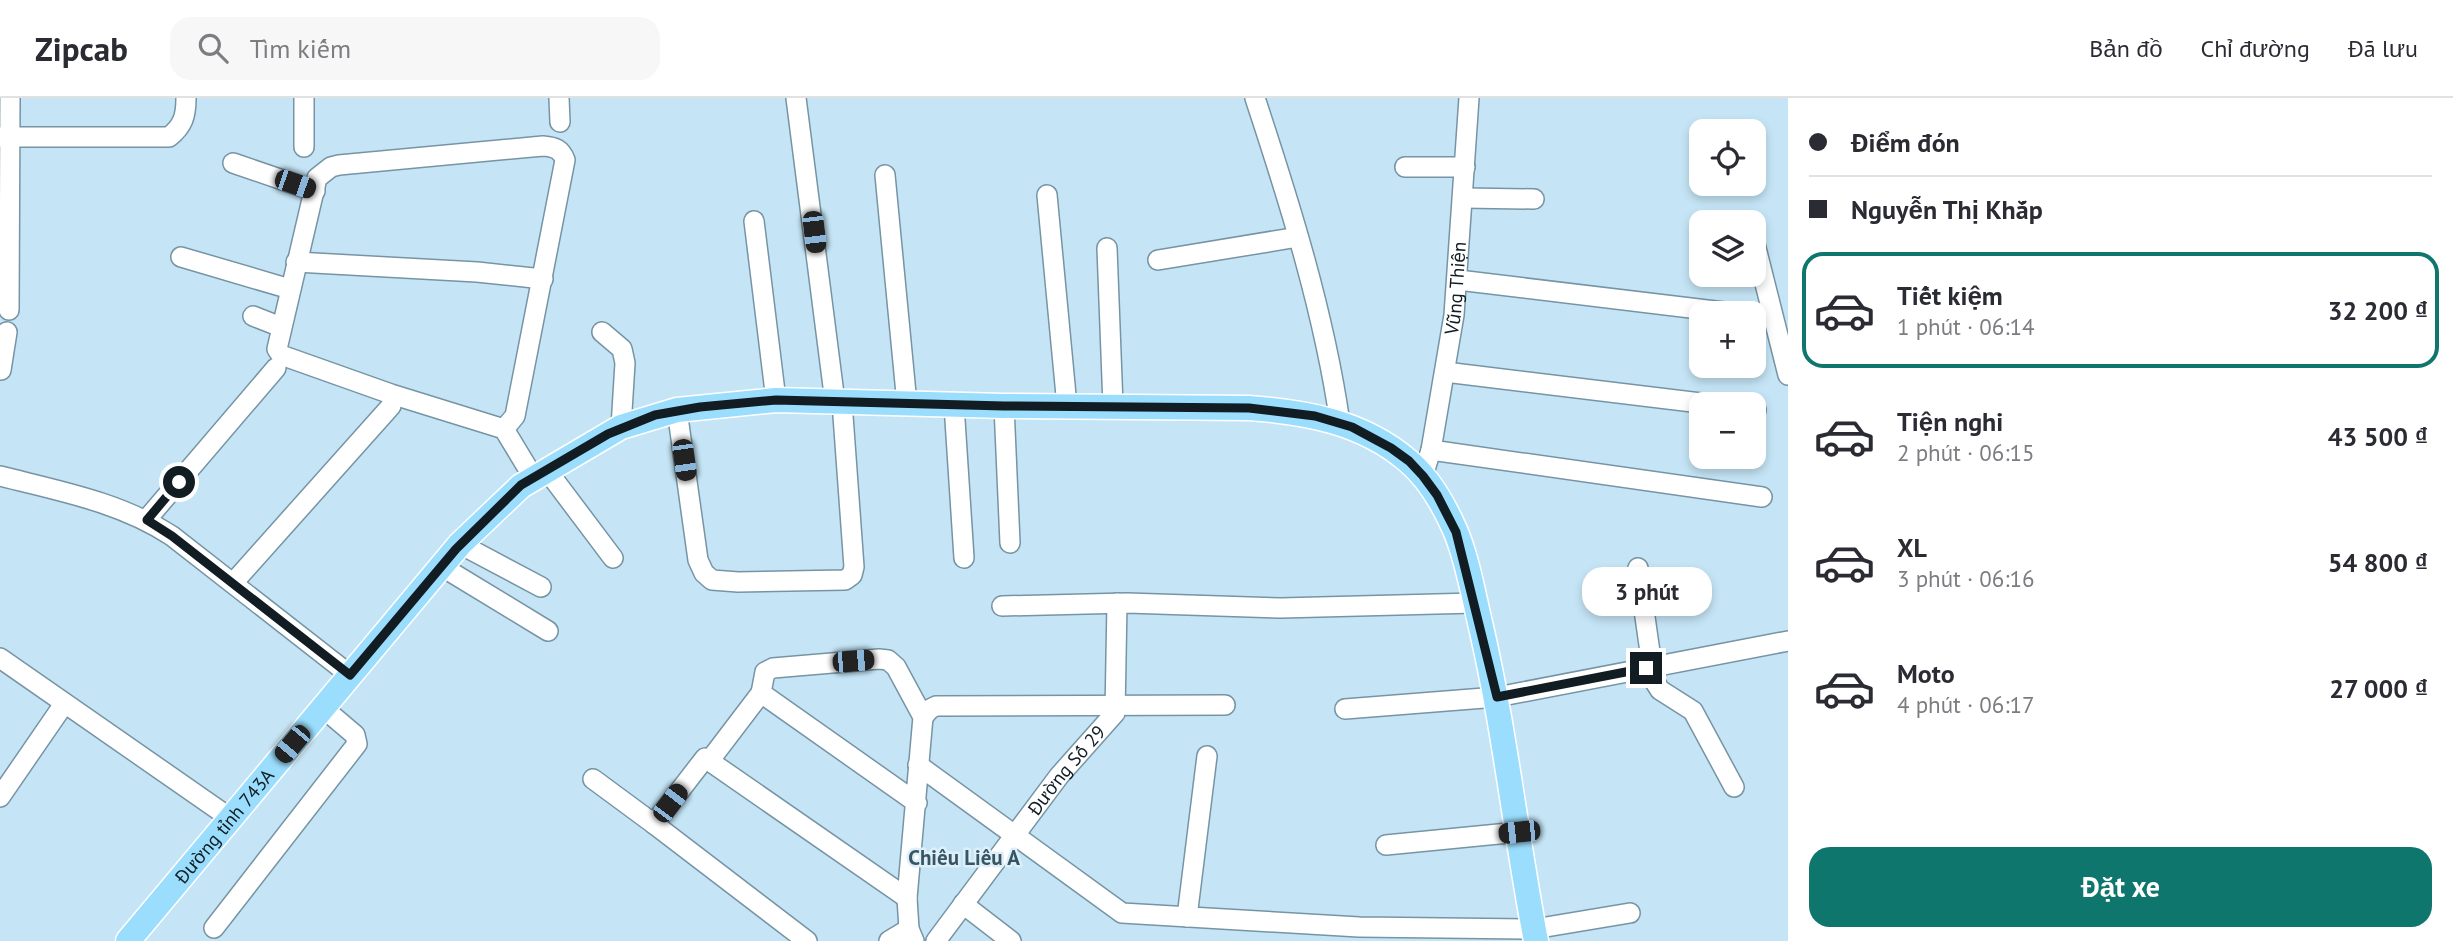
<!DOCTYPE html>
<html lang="vi">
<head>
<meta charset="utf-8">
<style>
	body { margin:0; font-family:"PT Sans",sans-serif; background:#f7f7f7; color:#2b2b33; height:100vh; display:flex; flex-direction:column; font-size:26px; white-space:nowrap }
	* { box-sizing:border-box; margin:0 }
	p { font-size:23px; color:#7c7c81 }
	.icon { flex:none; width:38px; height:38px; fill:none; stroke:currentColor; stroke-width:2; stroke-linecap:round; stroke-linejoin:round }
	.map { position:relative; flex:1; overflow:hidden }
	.panel { display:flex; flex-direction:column; background:#fff; width:665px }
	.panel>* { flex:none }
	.guide { display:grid; align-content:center; height:154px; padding:0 21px; background:#fff }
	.tools { position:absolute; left:1689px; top:21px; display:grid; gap:14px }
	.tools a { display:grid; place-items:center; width:77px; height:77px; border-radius:14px; background:#fff; box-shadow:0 4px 10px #0003; font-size:35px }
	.end { position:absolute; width:32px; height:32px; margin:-16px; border:9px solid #111d23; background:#fff; box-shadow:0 0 0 4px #fff }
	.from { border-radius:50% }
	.bubble { position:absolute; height:49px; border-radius:21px; background:#fff; box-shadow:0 4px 10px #0003; font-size:23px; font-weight:800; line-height:49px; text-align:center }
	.car { position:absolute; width:21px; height:42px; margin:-21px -10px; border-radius:9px; box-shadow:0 0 5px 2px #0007; background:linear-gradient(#222 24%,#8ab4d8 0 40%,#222 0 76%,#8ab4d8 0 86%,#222 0) }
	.guide b { display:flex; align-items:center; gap:24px; height:66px; font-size:26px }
	.guide b+b { border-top:2px solid #e1e1e2 }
	.guide i { width:18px; height:18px; background:#2b2b33 }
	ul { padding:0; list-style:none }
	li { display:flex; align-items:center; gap:21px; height:116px; margin:0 14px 10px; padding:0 7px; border:4px solid transparent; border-radius:21px }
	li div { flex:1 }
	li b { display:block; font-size:26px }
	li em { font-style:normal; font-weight:800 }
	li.current { border-color:#0f766e }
	li>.icon { width:63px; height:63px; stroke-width:1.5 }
	.primary-button { display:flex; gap:14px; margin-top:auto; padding:14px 21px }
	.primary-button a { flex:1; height:80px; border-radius:21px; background:#0f766e; color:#fff; font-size:28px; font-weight:800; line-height:80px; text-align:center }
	header { display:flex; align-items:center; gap:42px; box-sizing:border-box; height:98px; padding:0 35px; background:#fff; border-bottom:2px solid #e1e1e2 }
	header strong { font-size:33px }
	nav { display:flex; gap:38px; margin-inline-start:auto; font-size:24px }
	.search { width:490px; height:63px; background:#f7f7f7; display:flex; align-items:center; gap:18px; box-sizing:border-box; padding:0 24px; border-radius:21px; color:#7c7c81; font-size:26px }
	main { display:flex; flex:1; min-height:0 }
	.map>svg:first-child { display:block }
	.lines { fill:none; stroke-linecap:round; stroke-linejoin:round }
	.minor-casing { stroke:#7694a4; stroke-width:22 }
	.major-casing { stroke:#fff; stroke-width:27 }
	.minor { stroke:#fff; stroke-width:19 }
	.major { stroke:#9bddfd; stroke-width:24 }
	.route { stroke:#111d23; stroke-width:9 }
	.labels { text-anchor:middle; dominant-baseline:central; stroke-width:5; stroke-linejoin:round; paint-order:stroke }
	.street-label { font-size:19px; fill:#111d23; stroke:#ddf0fa }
	.neighbourhood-label { font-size:21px; font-weight:bold; fill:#395564; stroke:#ddf0fa }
</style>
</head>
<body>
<header>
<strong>Zipcab</strong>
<div class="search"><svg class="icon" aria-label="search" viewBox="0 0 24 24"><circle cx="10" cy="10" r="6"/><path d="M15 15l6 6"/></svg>Tìm kiếm</div>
<nav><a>Bản đồ</a><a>Chỉ đường</a><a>Đã lưu</a></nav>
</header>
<main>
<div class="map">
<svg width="1788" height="843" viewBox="0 0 1788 843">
	<rect width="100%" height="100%" fill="#c5e5f6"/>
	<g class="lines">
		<!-- minor casing -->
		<g class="minor-casing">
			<g id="minor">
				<path d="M559,0L560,24"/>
				<path d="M796,0L835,304"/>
				<path d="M1255,0C1290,106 1324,214 1340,325"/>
				<path d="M0,39H169C183,28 186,18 186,0"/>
				<path d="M304,49V0"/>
				<path d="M233,65L315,93"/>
				<path d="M1405,69H1465"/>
				<path d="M885,77L907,306"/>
				<path d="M1047,97L1067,308"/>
				<path d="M1463,100L1534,101"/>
				<path d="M754,123L776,302"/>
				<path d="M1754,142L1788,277"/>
				<path d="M1107,150L1113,308"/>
				<path d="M181,159L290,191"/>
				<path d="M1158,162L1298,139"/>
				<path d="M296,164L477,174L543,181"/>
				<path d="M1458,182L1732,215"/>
				<path d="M9,212L10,0"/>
				<path d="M253,218L281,229"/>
				<path d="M602,234L622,251L625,265L621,329"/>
				<path d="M1,272L7,234"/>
				<path d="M1445,274L1709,306"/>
				<path d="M954,307L964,460"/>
				<path d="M1004,308L1010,445"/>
				<path d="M677,312L698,462L704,475L712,482L738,484L845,482L852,477L854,469L842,304"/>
				<path d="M1754,312H1756"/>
				<path d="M504,331L515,318L565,62C561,51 555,49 543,48L339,67L331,69L317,80L277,251L281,257L391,296L504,331L533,379"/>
				<path d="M1431,352L1762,399"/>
				<path d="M546,371L613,460"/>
				<path d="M0,378C59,393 120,404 172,438L350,577"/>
				<path id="s1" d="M1423,378L1431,352L1454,217L1469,0"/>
				<path d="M147,421L276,270"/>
				<path d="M460,446L541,489"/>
				<path d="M441,468L548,533"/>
				<path d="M1638,470L1652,568"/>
				<path d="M233,485L391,308"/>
				<path d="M1002,508L1127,505L1281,510L1475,505"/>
				<path d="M0,560L230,720"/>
				<path d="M1646,570L1660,592L1693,613L1734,689"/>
				<path d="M1345,611L1497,599L1788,543"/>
				<path d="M923,619L930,611L936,608L1225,607"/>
				<path d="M710,662L761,595"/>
				<path d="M918,667L1122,815L1359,829L1534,831L1630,815"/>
				<path d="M593,681L654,726"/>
				<path d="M0,699L64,606"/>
				<path d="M1386,747L1519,734"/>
				<path d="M963,806L1011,843"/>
				<path d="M1187,819L1207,658"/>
				<path d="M214,830L357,646L355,637L322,609"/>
				<path d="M807,843L654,726L705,660L907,800"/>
				<path d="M889,843L909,831"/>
				<path d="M914,843L909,831L907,800L923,619L896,569L888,562L879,561L773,570L765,574L761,595L917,705"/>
				<path id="s2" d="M936,843L1059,678L1115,615L1117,505"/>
			</g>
		</g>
		<!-- major casing -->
		<g class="major-casing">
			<g id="major">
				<path id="s3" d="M128,843L460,446L521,388L621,329L677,312L776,302L1004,308L1249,310C1306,314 1362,324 1407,362C1429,380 1444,407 1455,432C1467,459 1474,500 1481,529C1505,633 1516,739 1536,843"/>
			</g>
		</g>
		<!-- minor -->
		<use href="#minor" class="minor"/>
		<!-- major -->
		<use href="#major" class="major"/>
	</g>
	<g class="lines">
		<!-- route -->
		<path class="route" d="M179,384L147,422L172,438L350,577L456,451L521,387L608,336L655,317L700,309L776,302L1004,308L1249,310L1315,318L1352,329L1391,350L1409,363L1423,378L1437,397L1456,434L1497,599L1646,570"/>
	</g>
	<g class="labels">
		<!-- street labels -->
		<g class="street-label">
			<text stroke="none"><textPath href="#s1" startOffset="191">Vũng Thiện</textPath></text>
			<text stroke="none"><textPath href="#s2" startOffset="215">Đường Số 29</textPath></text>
			<text stroke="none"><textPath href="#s3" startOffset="150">Đường tỉnh 743A</textPath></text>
		</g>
		<!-- neighbourhood labels -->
		<g class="neighbourhood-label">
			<text x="964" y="759">Chiêu Liêu A</text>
		</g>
	</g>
</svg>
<div class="tools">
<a><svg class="icon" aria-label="locate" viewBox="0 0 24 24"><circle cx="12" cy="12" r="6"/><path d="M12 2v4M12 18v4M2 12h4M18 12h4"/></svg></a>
<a><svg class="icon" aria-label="layers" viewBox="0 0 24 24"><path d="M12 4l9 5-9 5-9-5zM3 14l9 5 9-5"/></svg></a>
<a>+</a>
<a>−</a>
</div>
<i class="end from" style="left:179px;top:384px"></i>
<i class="end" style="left:1646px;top:570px"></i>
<div class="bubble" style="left:1582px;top:469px;width:130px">3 phút</div>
<i class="car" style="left:295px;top:86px;rotate:109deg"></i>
<i class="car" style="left:814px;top:134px;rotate:173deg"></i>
<i class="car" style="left:684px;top:362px;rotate:172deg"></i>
<i class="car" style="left:853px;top:563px;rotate:85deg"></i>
<i class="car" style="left:292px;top:646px;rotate:220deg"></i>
<i class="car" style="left:670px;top:705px;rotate:37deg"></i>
<i class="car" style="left:1519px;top:734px;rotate:264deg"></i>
</div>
<section class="panel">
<div class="guide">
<b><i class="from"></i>Điểm đón</b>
<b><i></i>Nguyễn Thị Khắp</b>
</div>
<ul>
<li class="current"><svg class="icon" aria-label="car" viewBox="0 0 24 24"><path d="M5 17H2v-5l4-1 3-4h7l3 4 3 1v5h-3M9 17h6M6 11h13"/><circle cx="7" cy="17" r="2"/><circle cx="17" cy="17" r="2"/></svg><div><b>Tiết kiệm</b><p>1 phút · 06:14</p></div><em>32 200 ₫</em></li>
<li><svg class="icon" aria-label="car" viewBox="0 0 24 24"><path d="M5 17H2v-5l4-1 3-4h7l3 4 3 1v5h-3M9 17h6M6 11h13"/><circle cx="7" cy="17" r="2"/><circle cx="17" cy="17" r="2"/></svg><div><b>Tiện nghi</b><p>2 phút · 06:15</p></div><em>43 500 ₫</em></li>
<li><svg class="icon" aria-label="car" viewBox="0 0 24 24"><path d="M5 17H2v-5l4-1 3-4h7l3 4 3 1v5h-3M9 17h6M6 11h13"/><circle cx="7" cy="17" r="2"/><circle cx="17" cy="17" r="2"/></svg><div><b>XL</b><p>3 phút · 06:16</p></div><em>54 800 ₫</em></li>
<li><svg class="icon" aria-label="car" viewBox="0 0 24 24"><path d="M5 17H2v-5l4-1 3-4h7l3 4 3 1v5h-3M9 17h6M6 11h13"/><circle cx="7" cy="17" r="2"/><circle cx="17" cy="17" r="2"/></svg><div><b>Moto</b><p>4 phút · 06:17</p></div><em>27 000 ₫</em></li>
</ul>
<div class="primary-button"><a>Đặt xe</a></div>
</section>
</main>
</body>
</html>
